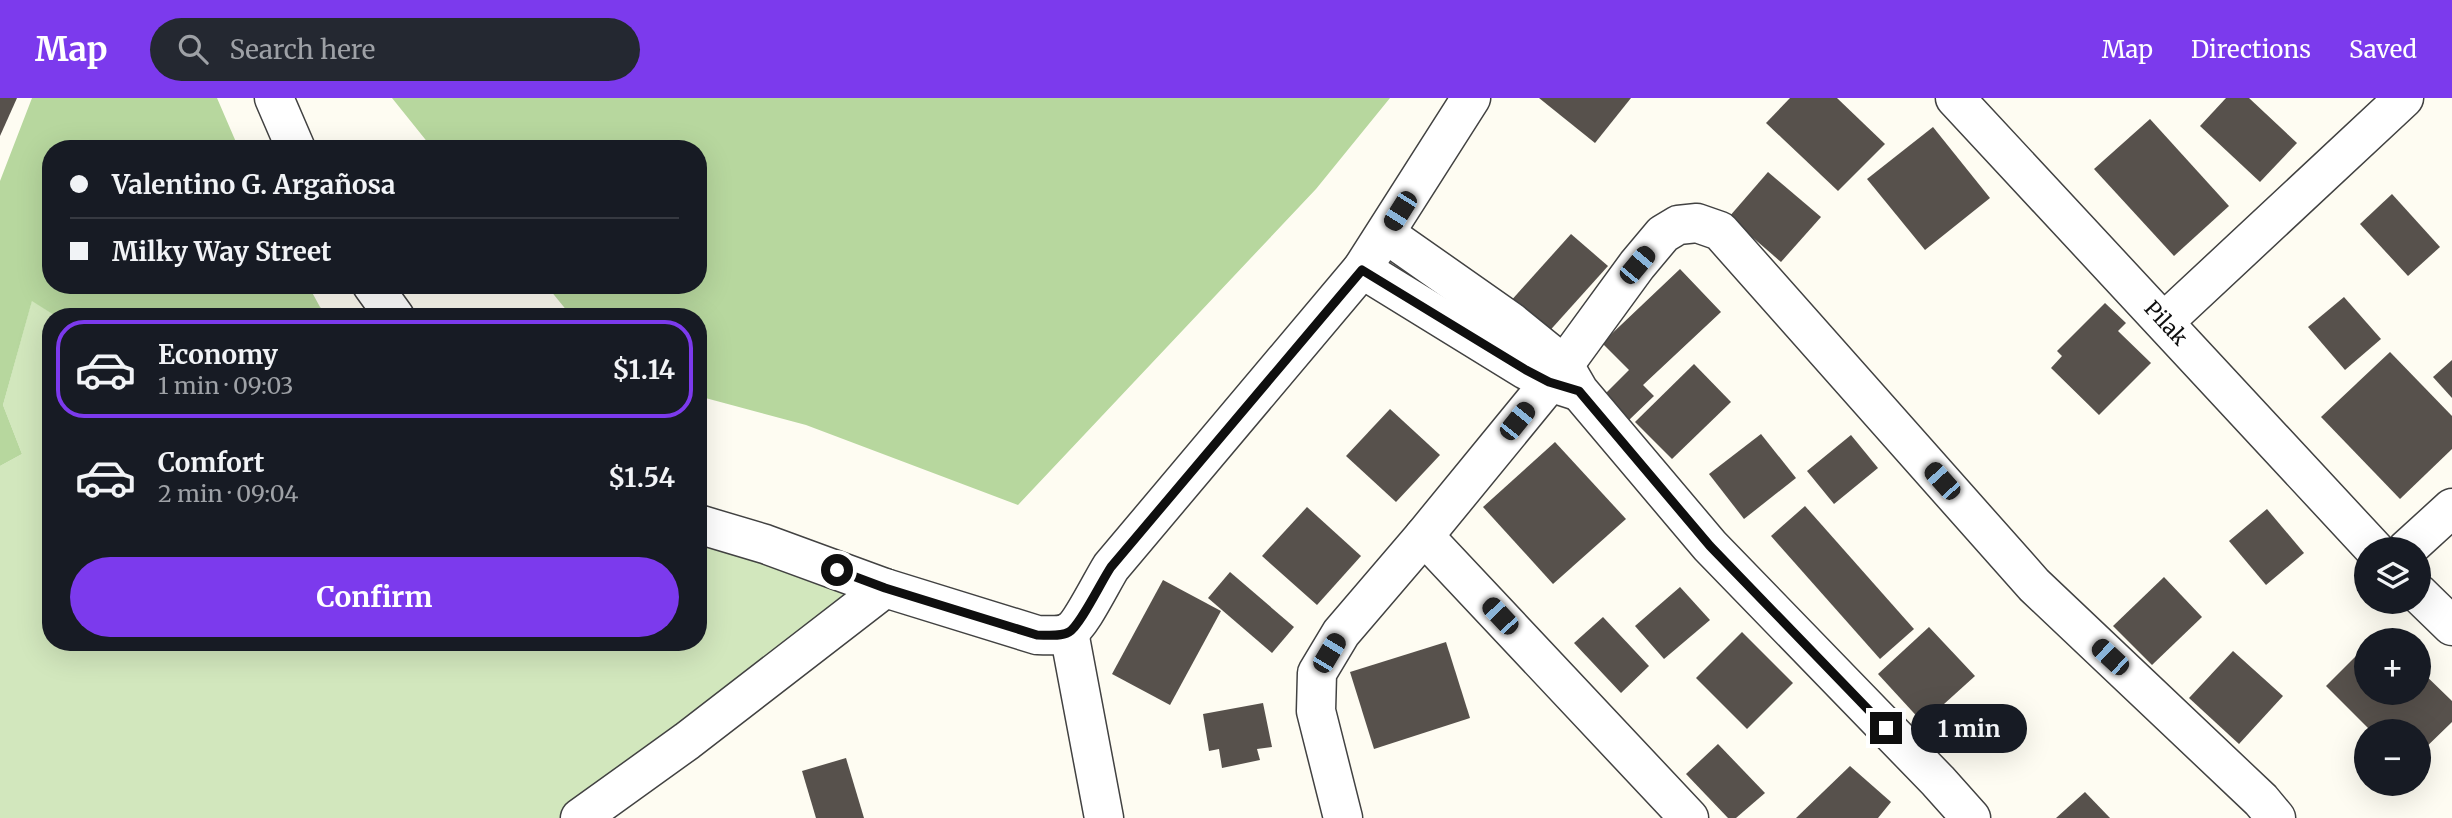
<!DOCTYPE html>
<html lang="en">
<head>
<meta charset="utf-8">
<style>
	body { margin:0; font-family:Merriweather,serif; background:#242831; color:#f1f3f6; height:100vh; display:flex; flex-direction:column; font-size:26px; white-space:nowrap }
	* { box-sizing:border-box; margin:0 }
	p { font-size:23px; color:#9ea1a6 }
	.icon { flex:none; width:38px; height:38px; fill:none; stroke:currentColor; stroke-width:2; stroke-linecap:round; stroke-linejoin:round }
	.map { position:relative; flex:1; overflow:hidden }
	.side { position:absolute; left:42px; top:210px; width:665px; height:343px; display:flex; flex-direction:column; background:#171b24; border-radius:28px; box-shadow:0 7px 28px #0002 }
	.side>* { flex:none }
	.top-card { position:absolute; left:42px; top:42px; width:665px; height:154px; border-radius:28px; box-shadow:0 7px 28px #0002; display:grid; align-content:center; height:154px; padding:0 28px; background:#171b24 }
	.fabs { position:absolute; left:2354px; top:439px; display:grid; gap:14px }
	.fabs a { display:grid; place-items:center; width:77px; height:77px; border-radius:50%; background:#171b24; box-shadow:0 7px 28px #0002; font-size:35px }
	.end { position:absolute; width:32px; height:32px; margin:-16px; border:9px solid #0f0f0f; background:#fff; box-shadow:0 0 0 4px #fff }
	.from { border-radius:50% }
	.bubble { position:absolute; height:49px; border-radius:24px; background:#171b24; box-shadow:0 7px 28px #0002; font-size:23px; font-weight:700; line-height:49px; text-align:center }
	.car { position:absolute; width:21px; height:42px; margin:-21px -10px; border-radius:9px; box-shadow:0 0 5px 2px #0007; background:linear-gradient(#222 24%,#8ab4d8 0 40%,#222 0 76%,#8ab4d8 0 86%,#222 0) }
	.top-card b { display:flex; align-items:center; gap:24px; height:66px; font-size:26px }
	.top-card b+b { border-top:2px solid #363941 }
	.top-card i { width:18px; height:18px; background:#f1f3f6 }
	ul { padding:12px 0 0; list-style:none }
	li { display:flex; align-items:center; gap:21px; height:98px; margin:0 14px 10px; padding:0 14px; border:4px solid transparent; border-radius:28px }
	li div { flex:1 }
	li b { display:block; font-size:26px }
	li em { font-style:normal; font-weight:700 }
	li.active { border-color:#7c3aed }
	li>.icon { width:63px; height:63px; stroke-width:1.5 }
	.cta { display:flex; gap:14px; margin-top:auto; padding:14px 28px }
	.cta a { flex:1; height:80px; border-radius:42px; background:#7c3aed; color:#fff; font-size:28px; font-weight:700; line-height:80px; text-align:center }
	header { display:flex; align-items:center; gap:42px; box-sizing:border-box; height:98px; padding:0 35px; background:#7c3aed; color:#fff }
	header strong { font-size:33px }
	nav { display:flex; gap:38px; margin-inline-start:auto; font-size:24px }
	.search { width:490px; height:63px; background:#242831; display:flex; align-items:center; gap:18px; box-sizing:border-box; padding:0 24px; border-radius:38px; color:#9ea1a6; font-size:26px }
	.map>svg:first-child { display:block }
	.green { fill:#d2e7bd }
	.forest { fill:#b7d79e }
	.building { fill:#57514c }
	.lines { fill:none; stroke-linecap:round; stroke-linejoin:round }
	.minor-casing { stroke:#424242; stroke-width:41 }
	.tertiary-casing { stroke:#424242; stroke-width:41 }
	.minor { stroke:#fff; stroke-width:38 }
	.tertiary { stroke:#fff; stroke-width:38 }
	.route { stroke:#0f0f0f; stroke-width:9 }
	.labels { text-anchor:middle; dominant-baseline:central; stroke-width:7; stroke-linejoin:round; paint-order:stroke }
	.street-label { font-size:21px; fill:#0f0f0f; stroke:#fff }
</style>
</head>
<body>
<header>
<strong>Map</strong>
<div class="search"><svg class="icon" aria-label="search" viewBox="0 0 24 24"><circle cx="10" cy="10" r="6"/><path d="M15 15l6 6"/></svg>Search here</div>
<nav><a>Map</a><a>Directions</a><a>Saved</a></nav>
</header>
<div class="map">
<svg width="2452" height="720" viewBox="0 0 2452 720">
	<rect width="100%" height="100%" fill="#fefcf2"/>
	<!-- green -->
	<path class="green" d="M32,202L57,219H51V544H698V434L752,447L843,496L838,524L567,720H0V368L22,356L3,307Z"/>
	<!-- forest -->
	<g class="forest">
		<path d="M32,0H217L239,51H51V187H308L320,209L330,219H57L32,203L3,307L22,356L0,368V83Z"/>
		<path d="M392,0H1390L1316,91L1018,407L806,327L698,298V219H572L546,187H698V51H433Z"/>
	</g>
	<!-- building -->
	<g class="building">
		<path d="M0,0H17L0,38Z"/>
		<path d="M1539,0H1631L1595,45Z"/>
		<path d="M1790,0H1837L1885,46L1838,93L1766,25Z"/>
		<path d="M2226,0H2249L2297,45L2260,84L2200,28Z"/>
		<path d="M2150,21L2229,108L2174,158L2094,71Z"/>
		<path d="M1933,29L1990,100L1925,152L1867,81Z"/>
		<path d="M1768,74L1821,119L1781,164L1729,119Z"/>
		<path d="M2392,96L2440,149L2408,178L2360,126Z"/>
		<path d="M1571,136L1608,168L1545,238L1509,205Z"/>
		<path d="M1680,171L1721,214L1643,287L1654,298L1629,322L1604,297L1629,272L1602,245Z"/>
		<path d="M2344,199L2381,241L2345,272L2308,229Z"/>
		<path d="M2105,205L2126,225L2118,233L2151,265L2099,317L2051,270L2062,258L2057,253Z"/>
		<path d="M2390,254L2452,318V351L2400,401L2321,319Z"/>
		<path d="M2452,262V300L2433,279Z"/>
		<path d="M1694,266L1731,304L1672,361L1635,324Z"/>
		<path d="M1390,311L1440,357L1396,404L1346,358Z"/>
		<path d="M1761,336L1796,380L1744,421L1709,376Z"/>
		<path d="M1851,337L1878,370L1834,406L1807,373Z"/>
		<path d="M1555,344L1626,421L1553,486L1483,409Z"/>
		<path d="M1805,408L1914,531L1880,561L1771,438Z"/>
		<path d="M1307,409L1361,458L1317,507L1262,458Z"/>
		<path d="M2267,411L2304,455L2266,487L2229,443Z"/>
		<path d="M1230,474L1294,529L1272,555L1208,500Z"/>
		<path d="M2164,479L2202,519L2152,567L2113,528Z"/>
		<path d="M1163,482L1221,513L1170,607L1112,576Z"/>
		<path d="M1680,489L1710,522L1664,561L1635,528Z"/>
		<path d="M1603,519L1649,568L1621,595L1574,545Z"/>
		<path d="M1929,529L1975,578L1923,625L1878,576Z"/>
		<path d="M1742,534L1793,585L1747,631L1696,580Z"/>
		<path d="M1446,544L1470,620L1374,651L1350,574Z"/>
		<path d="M2366,548V595H2418V570L2452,603V624L2418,657V634H2372L2326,588Z"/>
		<path d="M2233,553L2283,598L2239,646L2189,600Z"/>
		<path d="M1263,605L1272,649L1257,651L1260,662L1222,670L1219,651L1209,653L1203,616Z"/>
		<path d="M1718,646L1765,695L1736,720H1728L1686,676Z"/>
		<path d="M846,660L864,720H816L802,673Z"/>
		<path d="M1850,668L1891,704L1878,720H1796Z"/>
		<path d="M2085,694L2110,720H2056Z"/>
	</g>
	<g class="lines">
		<!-- minor casing -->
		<g class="minor-casing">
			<g id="minor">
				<path d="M1955,0L2375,452"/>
				<path d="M1386,136L1510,223L1564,267L1579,293L1710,448L1938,683L1971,720"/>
				<path d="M1362,171L1526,272L1549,284L1574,292"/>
				<path d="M2164,224L2404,0"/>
				<path d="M1424,438L1689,720"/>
				<path d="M2406,452L2452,410"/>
				<path d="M2418,495L2452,528"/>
				<path d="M1069,534L1104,720"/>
				<path d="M580,720L687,643L885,490"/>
				<path d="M1343,720L1316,613L1317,575L1341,535L1424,438L1564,267L1637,167L1663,136L1678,127L1697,125L1720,133L2034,487L2261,702L2276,720"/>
			</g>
		</g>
		<!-- tertiary casing -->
		<g class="tertiary-casing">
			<g id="tertiary">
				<path d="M274,0L296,51"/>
				<path d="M372,187L395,219"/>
				<path d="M698,426L765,446L885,490L1037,537C1047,537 1060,539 1069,534C1081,527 1102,483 1111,469L1362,171L1471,0"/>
			</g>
		</g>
		<!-- minor -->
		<use href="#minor" class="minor"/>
		<!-- tertiary -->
		<use href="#tertiary" class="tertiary"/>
	</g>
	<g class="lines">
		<!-- route -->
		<path class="route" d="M837,472L885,490L1037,537C1047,537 1060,539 1069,534C1080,528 1102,482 1111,469L1362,172L1526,272L1549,284L1579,293L1710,448L1886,630"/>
	</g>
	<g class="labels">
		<!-- street labels -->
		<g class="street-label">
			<text transform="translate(2166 225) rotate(47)">Pilak</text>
		</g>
	</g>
</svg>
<div class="fabs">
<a><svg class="icon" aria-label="layers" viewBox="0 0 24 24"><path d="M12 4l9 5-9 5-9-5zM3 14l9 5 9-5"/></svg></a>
<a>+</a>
<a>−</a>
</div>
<i class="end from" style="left:837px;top:472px"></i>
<i class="end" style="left:1886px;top:630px"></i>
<div class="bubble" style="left:1911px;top:606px;width:116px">1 min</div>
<i class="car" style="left:1400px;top:113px;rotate:212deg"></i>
<i class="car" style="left:1637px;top:167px;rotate:40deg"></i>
<i class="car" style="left:1517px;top:323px;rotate:39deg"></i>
<i class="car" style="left:1942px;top:383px;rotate:318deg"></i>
<i class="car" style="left:1500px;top:518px;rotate:317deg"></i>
<i class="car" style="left:1329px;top:555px;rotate:31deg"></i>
<i class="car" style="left:2110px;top:559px;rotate:313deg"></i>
<div class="top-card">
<b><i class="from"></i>Valentino G. Argañosa</b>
<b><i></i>Milky Way Street</b>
</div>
<section class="side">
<ul>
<li class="active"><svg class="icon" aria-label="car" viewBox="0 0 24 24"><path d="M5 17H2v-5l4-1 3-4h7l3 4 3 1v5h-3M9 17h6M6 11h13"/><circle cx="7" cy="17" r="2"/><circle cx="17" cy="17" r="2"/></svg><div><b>Economy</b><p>1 min · 09:03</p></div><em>$1.14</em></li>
<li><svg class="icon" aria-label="car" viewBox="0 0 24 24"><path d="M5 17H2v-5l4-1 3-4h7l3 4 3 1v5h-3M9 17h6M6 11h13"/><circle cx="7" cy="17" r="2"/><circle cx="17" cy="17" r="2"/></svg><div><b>Comfort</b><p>2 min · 09:04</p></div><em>$1.54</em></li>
</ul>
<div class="cta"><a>Confirm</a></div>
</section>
</div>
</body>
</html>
